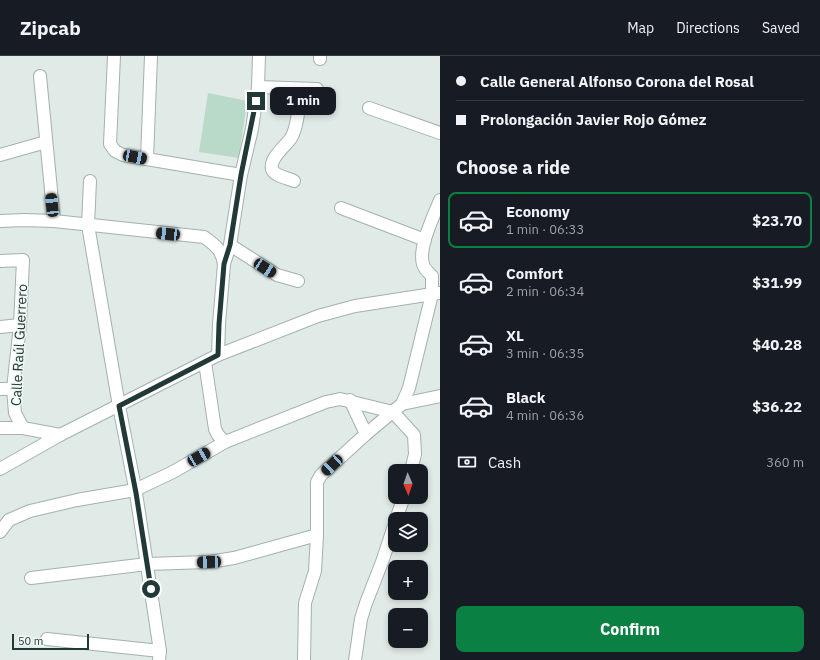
<!DOCTYPE html>
<html lang="en">
<head>
<meta charset="utf-8">
<style>
	body { margin:0; font-family:"IBM Plex Sans",sans-serif; background:#242831; color:#f1f3f6; height:100vh; display:flex; flex-direction:column; font-size:15px; white-space:nowrap }
	* { box-sizing:border-box; margin:0 }
	p { font-size:13px; color:#9ea1a6 }
	.icon { flex:none; width:22px; height:22px; fill:none; stroke:currentColor; stroke-width:2; stroke-linecap:round; stroke-linejoin:round }
	.map { position:relative; flex:1; overflow:hidden }
	.drawer { display:flex; flex-direction:column; background:#171b24; width:380px }
	.drawer>* { flex:none }
	.guide { display:grid; align-content:center; height:88px; padding:0 16px; background:#171b24 }
	.needle { width:26px; rotate:178deg }
	.buttons { position:absolute; left:388px; top:408px; display:grid; gap:8px }
	.buttons a { display:grid; place-items:center; width:40px; height:40px; border-radius:8px; background:#171b24; box-shadow:0 2px 6px #0003; font-size:20px }
	.scale { position:absolute; left:12px; bottom:10px; width:77px; box-sizing:border-box; padding-left:4px; border:2px solid #213937; border-top:0; font-size:11px; line-height:14px; white-space:nowrap; color:#213937; -webkit-text-stroke:3px #f0f7f4; paint-order:stroke }
	.end { position:absolute; width:18px; height:18px; margin:-9px; border:5px solid #213937; background:#fff; box-shadow:0 0 0 2px #fff }
	.from { border-radius:50% }
	.bubble { position:absolute; height:28px; border-radius:8px; background:#171b24; box-shadow:0 2px 6px #0003; font-size:13px; font-weight:800; line-height:28px; text-align:center }
	.car { position:absolute; width:12px; height:24px; margin:-12px -6px; border-radius:5px; box-shadow:0 0 3px 1px #0007; background:linear-gradient(#222 24%,#8ab4d8 0 40%,#222 0 76%,#8ab4d8 0 86%,#222 0) }
	.guide b { display:flex; align-items:center; gap:14px; height:38px; font-size:15px }
	.guide b+b { border-top:1px solid #363941 }
	.guide i { width:10px; height:10px; background:#f1f3f6 }
	ul { padding:0; list-style:none }
	li { display:flex; align-items:center; gap:12px; height:56px; margin:0 8px 6px; padding:0 8px; border:2px solid transparent; border-radius:8px }
	li div { flex:1 }
	li b { display:block; font-size:15px }
	li em { font-style:normal; font-weight:800 }
	li.current { border-color:#0b8043 }
	li>.icon { width:36px; height:36px; stroke-width:1.5 }
	h2 { padding:0 16px; font-size:18px; line-height:48px }
	.pay { display:flex; align-items:center; gap:10px; height:44px; padding:0 16px; font-size:15px }
	.pay p { margin-inline-start:auto }
	.button { display:flex; gap:8px; margin-top:auto; padding:8px 16px }
	.button a { flex:1; height:46px; border-radius:8px; background:#0b8043; color:#fff; font-size:16px; font-weight:800; line-height:46px; text-align:center }
	header { display:flex; align-items:center; gap:24px; box-sizing:border-box; height:56px; padding:0 20px; background:#171b24; border-bottom:1px solid #363941 }
	header strong { font-size:19px }
	nav { display:flex; gap:22px; margin-inline-start:auto; font-size:14px }
	main { display:flex; flex:1; min-height:0 }
	.map>svg:first-child { display:block }
	.green { fill:#b9dac8 }
	.lines { fill:none; stroke-linecap:round; stroke-linejoin:round }
	.minor-casing { stroke:#a3b1af; stroke-width:14 }
	.minor { stroke:#fff; stroke-width:12 }
	.route { stroke:#213937; stroke-width:5 }
	.labels { text-anchor:middle; dominant-baseline:central; stroke-width:3; stroke-linejoin:round; paint-order:stroke }
	.street-label { font-size:14px; fill:#213937; stroke:#f0f7f4 }
</style>
</head>
<body>
<header>
<strong>Zipcab</strong>
<nav><a>Map</a><a>Directions</a><a>Saved</a></nav>
</header>
<main>
<div class="map">
<svg width="440" height="604" viewBox="0 0 440 604">
	<rect width="100%" height="100%" fill="#e0eae7"/>
	<!-- green -->
	<path class="green" d="M208,37L247,45L239,102L199,96Z"/>
	<g class="lines">
		<!-- minor casing -->
		<g class="minor-casing">
			<g id="minor">
				<path d="M114,0L110,88L115,95L123,99L241,119"/>
				<path d="M320,3V0"/>
				<path d="M40,20L54,165"/>
				<path d="M258,31L317,33"/>
				<path d="M369,52L440,77"/>
				<path d="M0,99L46,86"/>
				<path d="M147,103L151,0"/>
				<path d="M90,125L88,169L119,350L136,437L160,595L159,604"/>
				<path d="M294,125C288,122 274,120 272,113C269,102 286,90 291,82C298,71 299,47 301,33"/>
				<path d="M341,152L425,184"/>
				<path d="M0,165L24,164L54,165L204,181C215,189 222,194 224,208"/>
				<path d="M230,189L277,219L298,225"/>
				<path d="M0,205L23,204L20,269L13,333L15,357L23,372"/>
				<path d="M0,271L20,269"/>
				<path d="M218,299L219,268L224,208L230,189L241,119L252,73L258,31L259,0"/>
				<path d="M205,306L215,373L218,379L225,386"/>
				<path d="M0,333H13"/>
				<path d="M350,344L366,378"/>
				<path d="M402,348L440,340"/>
				<path d="M0,372H23L60,379"/>
				<path d="M0,413L60,379L218,299L318,260L355,250L439,237"/>
				<path d="M396,463L404,441"/>
				<path d="M0,476L9,464L30,455L77,444L135,434L173,416L225,386L326,346L340,343L393,356L414,379L415,398L411,415"/>
				<path d="M31,522L147,508L209,506L234,502L317,479"/>
				<path d="M47,583L160,595"/>
				<path d="M304,604L305,547L315,515L317,479V426L321,419L366,378L402,348L409,332L432,238V220C428,216 424,213 423,208C418,191 434,160 440,144"/>
				<path d="M355,604L361,563L366,547L382,506L395,467"/>
			</g>
		</g>
		<!-- minor -->
		<use href="#minor" class="minor"/>
	</g>
	<g class="lines">
		<!-- route -->
		<path class="route" d="M151,533L136,437L119,350L218,299L219,268L224,208L230,189L241,119L256,45"/>
	</g>
	<g class="labels">
		<!-- street labels -->
		<g class="street-label">
			<text transform="translate(19 289) rotate(-87)">Calle Raúl Guerrero</text>
		</g>
	</g>
</svg>
<div class="buttons">
<a><svg class="needle" viewBox="-14 -14 28 28"><path d="M0-13l5 13h-10z" fill="#e53935"/><path d="M0 13l5-13h-10z" fill="#9ea1a6"/></svg></a>
<a><svg class="icon" aria-label="layers" viewBox="0 0 24 24"><path d="M12 4l9 5-9 5-9-5zM3 14l9 5 9-5"/></svg></a>
<a>+</a>
<a>−</a>
</div>
<div class="scale">50 m</div>
<i class="end from" style="left:151px;top:533px"></i>
<i class="end" style="left:256px;top:45px"></i>
<div class="bubble" style="left:270px;top:31px;width:66px">1 min</div>
<i class="car" style="left:135px;top:101px;rotate:101deg"></i>
<i class="car" style="left:52px;top:149px;rotate:354deg"></i>
<i class="car" style="left:168px;top:178px;rotate:276deg"></i>
<i class="car" style="left:265px;top:212px;rotate:123deg"></i>
<i class="car" style="left:199px;top:401px;rotate:60deg"></i>
<i class="car" style="left:332px;top:409px;rotate:227deg"></i>
<i class="car" style="left:209px;top:506px;rotate:268deg"></i>
</div>
<section class="drawer">
<div class="guide">
<b><i class="from"></i>Calle General Alfonso Corona del Rosal</b>
<b><i></i>Prolongación Javier Rojo Gómez</b>
</div>
<h2>Choose a ride</h2>
<ul>
<li class="current"><svg class="icon" aria-label="car" viewBox="0 0 24 24"><path d="M5 17H2v-5l4-1 3-4h7l3 4 3 1v5h-3M9 17h6M6 11h13"/><circle cx="7" cy="17" r="2"/><circle cx="17" cy="17" r="2"/></svg><div><b>Economy</b><p>1 min · 06:33</p></div><em>$23.70</em></li>
<li><svg class="icon" aria-label="car" viewBox="0 0 24 24"><path d="M5 17H2v-5l4-1 3-4h7l3 4 3 1v5h-3M9 17h6M6 11h13"/><circle cx="7" cy="17" r="2"/><circle cx="17" cy="17" r="2"/></svg><div><b>Comfort</b><p>2 min · 06:34</p></div><em>$31.99</em></li>
<li><svg class="icon" aria-label="car" viewBox="0 0 24 24"><path d="M5 17H2v-5l4-1 3-4h7l3 4 3 1v5h-3M9 17h6M6 11h13"/><circle cx="7" cy="17" r="2"/><circle cx="17" cy="17" r="2"/></svg><div><b>XL</b><p>3 min · 06:35</p></div><em>$40.28</em></li>
<li><svg class="icon" aria-label="car" viewBox="0 0 24 24"><path d="M5 17H2v-5l4-1 3-4h7l3 4 3 1v5h-3M9 17h6M6 11h13"/><circle cx="7" cy="17" r="2"/><circle cx="17" cy="17" r="2"/></svg><div><b>Black</b><p>4 min · 06:36</p></div><em>$36.22</em></li>
</ul>
<div class="pay"><svg class="icon" aria-label="cash" viewBox="0 0 24 24"><path d="M3 7h18v10H3z"/><circle cx="12" cy="12" r="2"/></svg>Cash<p>360 m</p></div>
<div class="button"><a>Confirm</a></div>
</section>
</main>
</body>
</html>
